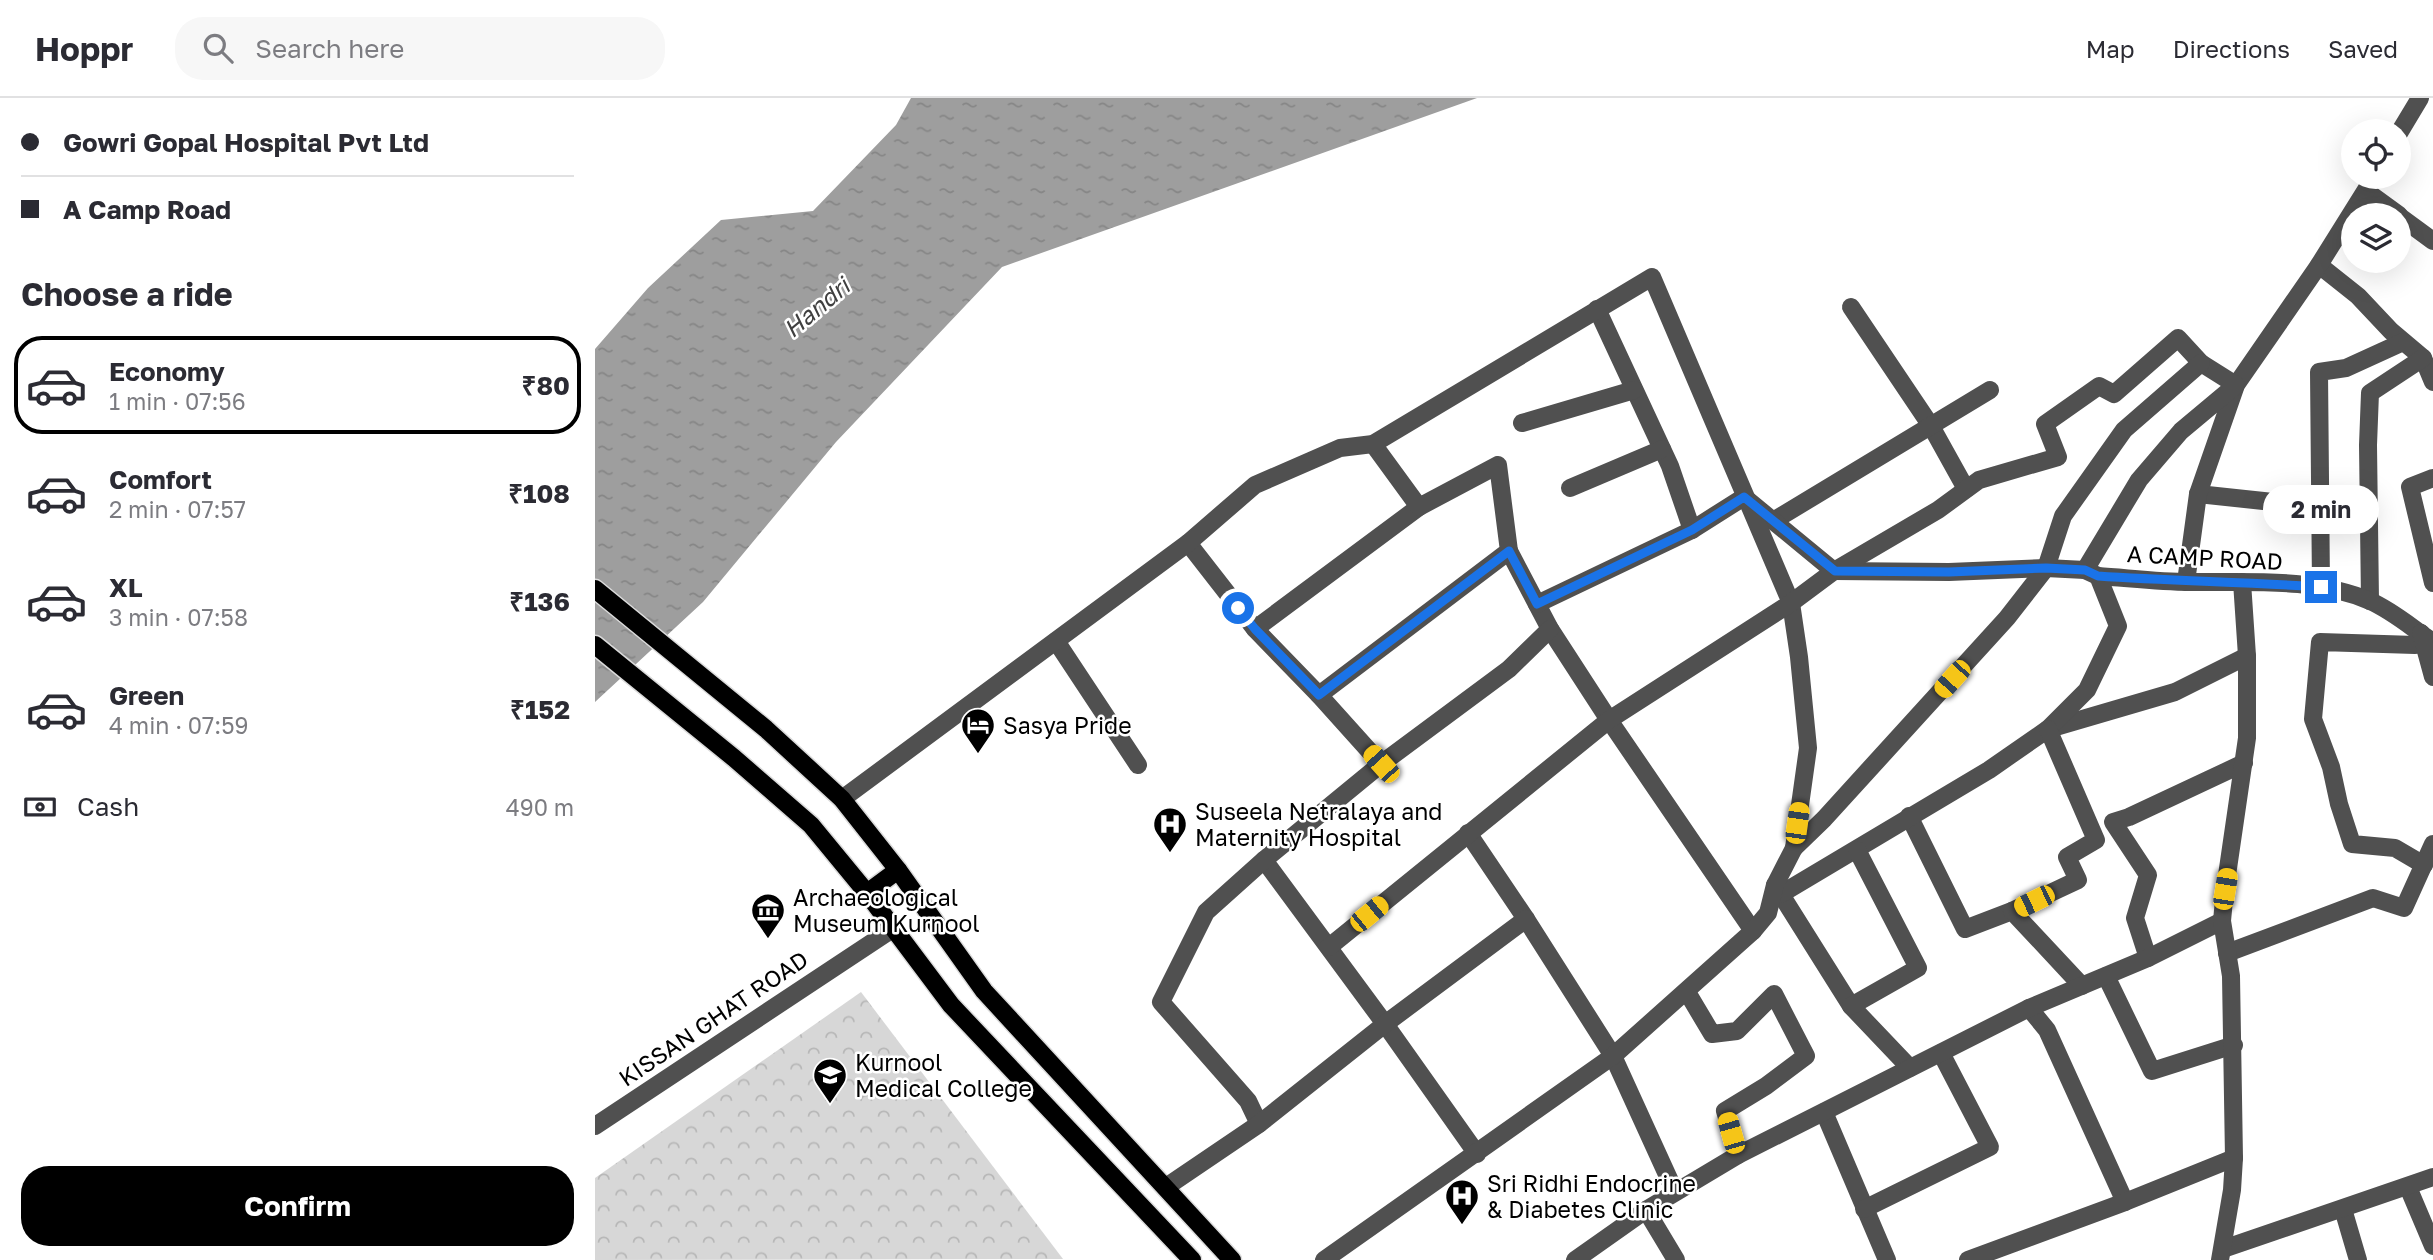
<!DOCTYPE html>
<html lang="en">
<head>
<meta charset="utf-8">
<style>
	body { margin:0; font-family:"Golos Text",sans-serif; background:#f7f7f7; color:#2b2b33; height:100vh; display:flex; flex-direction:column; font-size:26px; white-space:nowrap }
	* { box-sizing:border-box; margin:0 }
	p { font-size:23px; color:#7c7c81 }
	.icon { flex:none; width:38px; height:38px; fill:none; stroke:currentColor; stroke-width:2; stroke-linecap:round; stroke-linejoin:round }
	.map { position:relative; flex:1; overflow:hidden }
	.details { display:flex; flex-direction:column; background:#fff; width:595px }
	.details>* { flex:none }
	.guide { display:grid; align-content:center; height:154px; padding:0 21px; background:#fff }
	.buttons { position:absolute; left:1746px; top:21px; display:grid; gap:14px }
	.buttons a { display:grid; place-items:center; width:70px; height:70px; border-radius:50%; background:#fff; box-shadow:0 7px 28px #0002; font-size:35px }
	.end { position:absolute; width:32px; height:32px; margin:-16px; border:9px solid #1a73e8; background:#fff; box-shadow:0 0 0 4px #fff }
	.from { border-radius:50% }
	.bubble { position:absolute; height:49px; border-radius:24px; background:#fff; box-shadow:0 7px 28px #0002; font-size:23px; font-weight:700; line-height:49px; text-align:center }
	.car { position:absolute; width:21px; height:42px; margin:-21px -10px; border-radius:9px; box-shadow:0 0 5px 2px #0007; background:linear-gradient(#f5c518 24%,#345 0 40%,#f5c518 0 76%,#345 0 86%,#f5c518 0) }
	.guide b { display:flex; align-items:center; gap:24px; height:66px; font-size:26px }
	.guide b+b { border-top:2px solid #e1e1e2 }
	.guide i { width:18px; height:18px; background:#2b2b33 }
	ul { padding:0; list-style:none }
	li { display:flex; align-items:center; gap:21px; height:98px; margin:0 14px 10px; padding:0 7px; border:4px solid transparent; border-radius:28px }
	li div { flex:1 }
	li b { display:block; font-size:26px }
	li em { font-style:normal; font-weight:700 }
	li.current { border-color:#000 }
	li>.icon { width:63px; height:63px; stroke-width:1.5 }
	h2 { padding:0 21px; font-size:32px; line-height:84px }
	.pay { display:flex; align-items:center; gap:18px; height:77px; padding:0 21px; font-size:26px }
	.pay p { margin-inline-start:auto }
	.button { display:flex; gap:14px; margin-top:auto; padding:14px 21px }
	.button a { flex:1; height:80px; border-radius:28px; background:#000; color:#fff; font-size:28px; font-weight:700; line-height:80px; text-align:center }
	header { display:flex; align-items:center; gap:42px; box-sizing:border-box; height:98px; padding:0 35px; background:#fff; border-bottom:2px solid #e1e1e2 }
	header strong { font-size:33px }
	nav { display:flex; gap:38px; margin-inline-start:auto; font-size:24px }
	.search { width:490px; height:63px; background:#f7f7f7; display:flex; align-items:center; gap:18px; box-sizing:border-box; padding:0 24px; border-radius:28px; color:#7c7c81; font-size:26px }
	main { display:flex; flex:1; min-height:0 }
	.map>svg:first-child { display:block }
	.park { fill:url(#park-crowns) }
	.water { fill:url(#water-ripples) }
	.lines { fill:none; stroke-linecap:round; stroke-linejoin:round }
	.major-casing { stroke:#dbdbdb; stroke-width:21 }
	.minor { stroke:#505050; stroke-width:18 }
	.major { stroke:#000; stroke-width:18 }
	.route { stroke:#1a73e8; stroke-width:9 }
	.labels { text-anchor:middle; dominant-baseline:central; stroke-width:5; stroke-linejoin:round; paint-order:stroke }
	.street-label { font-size:23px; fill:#000; stroke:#fff }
	.poi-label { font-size:23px; fill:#000; stroke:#fff; text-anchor:start }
	.water-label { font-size:24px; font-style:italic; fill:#3f3f3f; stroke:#fff }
</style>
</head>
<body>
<header>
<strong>Hoppr</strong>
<div class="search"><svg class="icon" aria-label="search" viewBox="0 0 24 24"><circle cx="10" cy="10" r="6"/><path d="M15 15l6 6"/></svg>Search here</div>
<nav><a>Map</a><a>Directions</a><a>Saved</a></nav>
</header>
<main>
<section class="details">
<div class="guide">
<b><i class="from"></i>Gowri Gopal Hospital Pvt Ltd</b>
<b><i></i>A Camp Road</b>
</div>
<h2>Choose a ride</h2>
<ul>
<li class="current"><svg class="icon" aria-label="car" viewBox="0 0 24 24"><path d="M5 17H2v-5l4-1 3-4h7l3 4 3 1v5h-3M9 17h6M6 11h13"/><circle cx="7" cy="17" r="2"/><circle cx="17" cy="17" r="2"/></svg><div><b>Economy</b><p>1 min · 07:56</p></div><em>₹80</em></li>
<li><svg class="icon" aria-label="car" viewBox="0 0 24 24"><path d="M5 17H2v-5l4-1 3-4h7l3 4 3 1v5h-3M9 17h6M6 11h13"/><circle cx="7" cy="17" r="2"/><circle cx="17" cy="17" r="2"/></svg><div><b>Comfort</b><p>2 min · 07:57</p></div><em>₹108</em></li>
<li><svg class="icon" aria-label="car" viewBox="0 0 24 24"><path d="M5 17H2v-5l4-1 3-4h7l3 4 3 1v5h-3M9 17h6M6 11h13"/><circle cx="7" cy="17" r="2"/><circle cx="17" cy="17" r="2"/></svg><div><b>XL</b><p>3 min · 07:58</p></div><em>₹136</em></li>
<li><svg class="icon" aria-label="car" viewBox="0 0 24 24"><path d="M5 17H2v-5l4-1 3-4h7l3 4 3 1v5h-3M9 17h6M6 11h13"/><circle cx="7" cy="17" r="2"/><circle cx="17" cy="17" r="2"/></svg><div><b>Green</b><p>4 min · 07:59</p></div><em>₹152</em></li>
</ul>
<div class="pay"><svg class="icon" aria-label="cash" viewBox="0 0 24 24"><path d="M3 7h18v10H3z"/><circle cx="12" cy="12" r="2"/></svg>Cash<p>490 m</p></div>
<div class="button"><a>Confirm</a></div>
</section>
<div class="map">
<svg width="1838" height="1162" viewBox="0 0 1838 1162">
	<defs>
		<pattern id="park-crowns" width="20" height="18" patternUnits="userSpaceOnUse" patternTransform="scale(1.75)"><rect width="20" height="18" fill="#d7d7d7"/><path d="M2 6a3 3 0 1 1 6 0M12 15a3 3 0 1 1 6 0" fill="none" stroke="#b7b7b7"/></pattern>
		<pattern id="water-ripples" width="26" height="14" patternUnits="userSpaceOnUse" patternTransform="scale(1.75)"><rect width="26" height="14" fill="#9e9e9e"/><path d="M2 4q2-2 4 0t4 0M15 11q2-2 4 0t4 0" fill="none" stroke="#868686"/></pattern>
	</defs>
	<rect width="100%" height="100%" fill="#fff"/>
	<!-- park -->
	<path class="park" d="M266,894L468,1161L0,1162V1080Z"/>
	<!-- water -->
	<path class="water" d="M316,0H882L407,169L241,344L108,504L0,604V251L53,190L126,122L218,113L301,27Z"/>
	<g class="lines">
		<!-- major casing -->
		<g class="major-casing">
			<g id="major">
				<path d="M0,491L171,631L247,701L303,772L389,893L637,1162"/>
				<path d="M0,547L139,660L216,727L272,795L356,907L597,1162"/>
				<path d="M272,795L303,772"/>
			</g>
		</g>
		<!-- minor -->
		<g class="minor">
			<path d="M1804,35L1825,0"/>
			<path d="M1771,93L1804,117"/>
			<path d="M1804,118L1838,143"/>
			<path d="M1724,167L1763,198L1796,233L1828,260L1838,284"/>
			<path d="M1256,209L1336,328L1371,391"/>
			<path d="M1002,211L1075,368L1097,432"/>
			<path d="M927,325L1039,292"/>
			<path d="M1838,380L1815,389L1838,485"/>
			<path d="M975,390L1067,351"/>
			<path d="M1603,396L1724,409"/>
			<path d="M1178,423L1395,292"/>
			<path d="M593,445L660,531L724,597L786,666"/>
			<path d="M914,453L955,531L1014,622L1158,833"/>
			<path d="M1591,484L1603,396L1641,287L1724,167L1779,79"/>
			<path d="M1726,489L1724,274L1751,270L1808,244"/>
			<path d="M1775,503L1773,347L1775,295L1828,260"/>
			<path d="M942,506L1097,432L1149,399L1239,473L1354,474L1451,470L1490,472L1503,478C1533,480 1564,484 1594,484C1654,485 1719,479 1775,503C1798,513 1817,530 1838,544"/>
			<path d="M660,531L824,409"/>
			<path d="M1826,535L1820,547L1725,544L1718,621L1736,669L1744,706L1757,746L1800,750L1829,767"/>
			<path d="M1826,535L1838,579"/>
			<path d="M461,543L543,667"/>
			<path d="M724,597L914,453L903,367L824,409L778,346"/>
			<path d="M1457,630L1580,594L1652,558"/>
			<path d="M247,701L593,445L660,387L745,350L778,346L1057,179L1196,505L1204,559L1213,650L1199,750"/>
			<path d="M1314,718L1370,831L1417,813L1487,888"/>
			<path d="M873,735L931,821"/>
			<path d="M669,762L790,926L882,1056"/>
			<path d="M1180,787L1256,908L1315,970"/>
			<path d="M1186,796L1394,672L1453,631L1492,592L1523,528L1503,478"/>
			<path d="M1417,813L1483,782L1472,759L1501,742L1453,631"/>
			<path d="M734,849L1014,622L1196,505L1239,473L1343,412L1384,382L1463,359L1450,326L1504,288L1519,296L1583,240L1606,265L1641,287L1586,333L1544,382L1490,472"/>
			<path d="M1632,855L1778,800L1809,810L1838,746"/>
			<path d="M1553,860L1540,820L1553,777L1518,724L1534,719L1649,665"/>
			<path d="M1511,878L1557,973L1639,947"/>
			<path d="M1092,894L1117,936L1142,933L1179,896L1211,958L1171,988L1130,1013L1143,1057"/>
			<path d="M1256,908L1323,870L1262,752"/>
			<path d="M1434,910L1452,932L1530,1104"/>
			<path d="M1229,1014L1292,1162"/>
			<path d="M664,1026L653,1003L566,904L611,814L669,762L786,666L914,571L955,531"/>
			<path d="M0,1028L299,830"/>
			<path d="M571,1089L664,1026L790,926L931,821L1018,958L1080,1094"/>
			<path d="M1813,1089L1838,1148"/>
			<path d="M1269,1111L1395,1049L1346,955"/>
			<path d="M1748,1111L1763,1162"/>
			<path d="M1051,1112L1081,1162"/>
			<path d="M1628,1151L1838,1079"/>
			<path d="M729,1162L1018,958L1158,833L1173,815L1180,787L1199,750L1229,721L1412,520L1451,470L1468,418L1529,332L1606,265"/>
			<path d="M980,1162L1051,1112L1143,1057L1434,910L1553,860L1627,823"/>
			<path d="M1373,1162L1530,1104L1639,1060"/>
			<path d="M1625,1162L1637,1092L1639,1060L1636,878L1627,823L1630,791L1652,640V558L1647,484"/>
		</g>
		<!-- major -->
		<use href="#major" class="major"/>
	</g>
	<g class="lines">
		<!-- route -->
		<path class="route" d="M643,510L660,531L724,597L914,453L942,506L1097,432L1149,399L1240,473L1354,474L1451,470L1490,472L1503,478C1577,483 1652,484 1726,489"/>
	</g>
	<!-- icons -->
	<defs>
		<g id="hotel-pin" transform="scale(1.75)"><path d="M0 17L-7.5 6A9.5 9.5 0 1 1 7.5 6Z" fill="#000" stroke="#fff"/><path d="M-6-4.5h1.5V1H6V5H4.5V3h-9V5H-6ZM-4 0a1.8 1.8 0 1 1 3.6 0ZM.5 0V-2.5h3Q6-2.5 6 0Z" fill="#fff"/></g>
		<g id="hospital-pin" transform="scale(1.75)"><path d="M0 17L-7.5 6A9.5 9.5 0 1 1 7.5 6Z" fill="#000" stroke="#fff"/><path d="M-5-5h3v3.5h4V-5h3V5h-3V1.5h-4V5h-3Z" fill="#fff"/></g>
		<g id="museum-pin" transform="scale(1.75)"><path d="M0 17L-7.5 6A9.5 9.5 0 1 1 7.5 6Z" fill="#000" stroke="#fff"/><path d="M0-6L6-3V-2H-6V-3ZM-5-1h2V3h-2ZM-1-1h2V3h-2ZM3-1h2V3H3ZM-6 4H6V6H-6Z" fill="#fff"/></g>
		<g id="university-pin" transform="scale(1.75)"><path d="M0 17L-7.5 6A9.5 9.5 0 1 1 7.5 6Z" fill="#000" stroke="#fff"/><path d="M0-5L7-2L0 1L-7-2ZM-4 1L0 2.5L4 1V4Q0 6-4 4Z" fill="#fff"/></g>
	</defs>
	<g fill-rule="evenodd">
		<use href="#hotel-pin" x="383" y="627"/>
		<use href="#hospital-pin" x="575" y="726"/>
		<use href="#museum-pin" x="173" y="812"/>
		<use href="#university-pin" x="235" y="977"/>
		<use href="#hospital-pin" x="867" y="1098"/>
	</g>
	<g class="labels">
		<!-- street labels -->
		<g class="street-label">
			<text transform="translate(1610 459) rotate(3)">A CAMP ROAD</text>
			<text transform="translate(118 920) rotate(-34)">KISSAN GHAT ROAD</text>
		</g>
		<!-- poi labels -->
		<g class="poi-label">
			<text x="408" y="627">Sasya Pride</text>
			<text x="600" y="713">Suseela Netralaya and<tspan x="600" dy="26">Maternity Hospital</tspan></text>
			<text x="198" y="799">Archaeological<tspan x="198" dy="26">Museum Kurnool</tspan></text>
			<text x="260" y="964">Kurnool<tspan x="260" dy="26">Medical College</tspan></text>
			<text x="892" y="1085">Sri Ridhi Endocrine<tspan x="892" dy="26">&amp; Diabetes Clinic</tspan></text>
		</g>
		<!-- water labels -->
		<g class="water-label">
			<text transform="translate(221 209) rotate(-40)">Handri</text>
		</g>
	</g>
</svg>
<div class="buttons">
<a><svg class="icon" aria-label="locate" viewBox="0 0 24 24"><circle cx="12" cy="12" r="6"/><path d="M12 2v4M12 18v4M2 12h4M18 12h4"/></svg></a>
<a><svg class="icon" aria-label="layers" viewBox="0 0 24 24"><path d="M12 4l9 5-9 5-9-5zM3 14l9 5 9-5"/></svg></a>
</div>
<i class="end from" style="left:643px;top:510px"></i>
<i class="end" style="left:1726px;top:489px"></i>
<div class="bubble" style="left:1668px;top:387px;width:116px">2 min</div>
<i class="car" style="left:1357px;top:581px;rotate:222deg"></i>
<i class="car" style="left:786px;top:666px;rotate:318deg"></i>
<i class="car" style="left:1202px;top:725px;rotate:8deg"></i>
<i class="car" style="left:1630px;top:791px;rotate:9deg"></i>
<i class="car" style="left:1439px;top:803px;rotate:244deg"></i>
<i class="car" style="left:774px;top:816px;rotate:51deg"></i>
<i class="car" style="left:1136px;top:1035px;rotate:344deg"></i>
</div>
</main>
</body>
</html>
